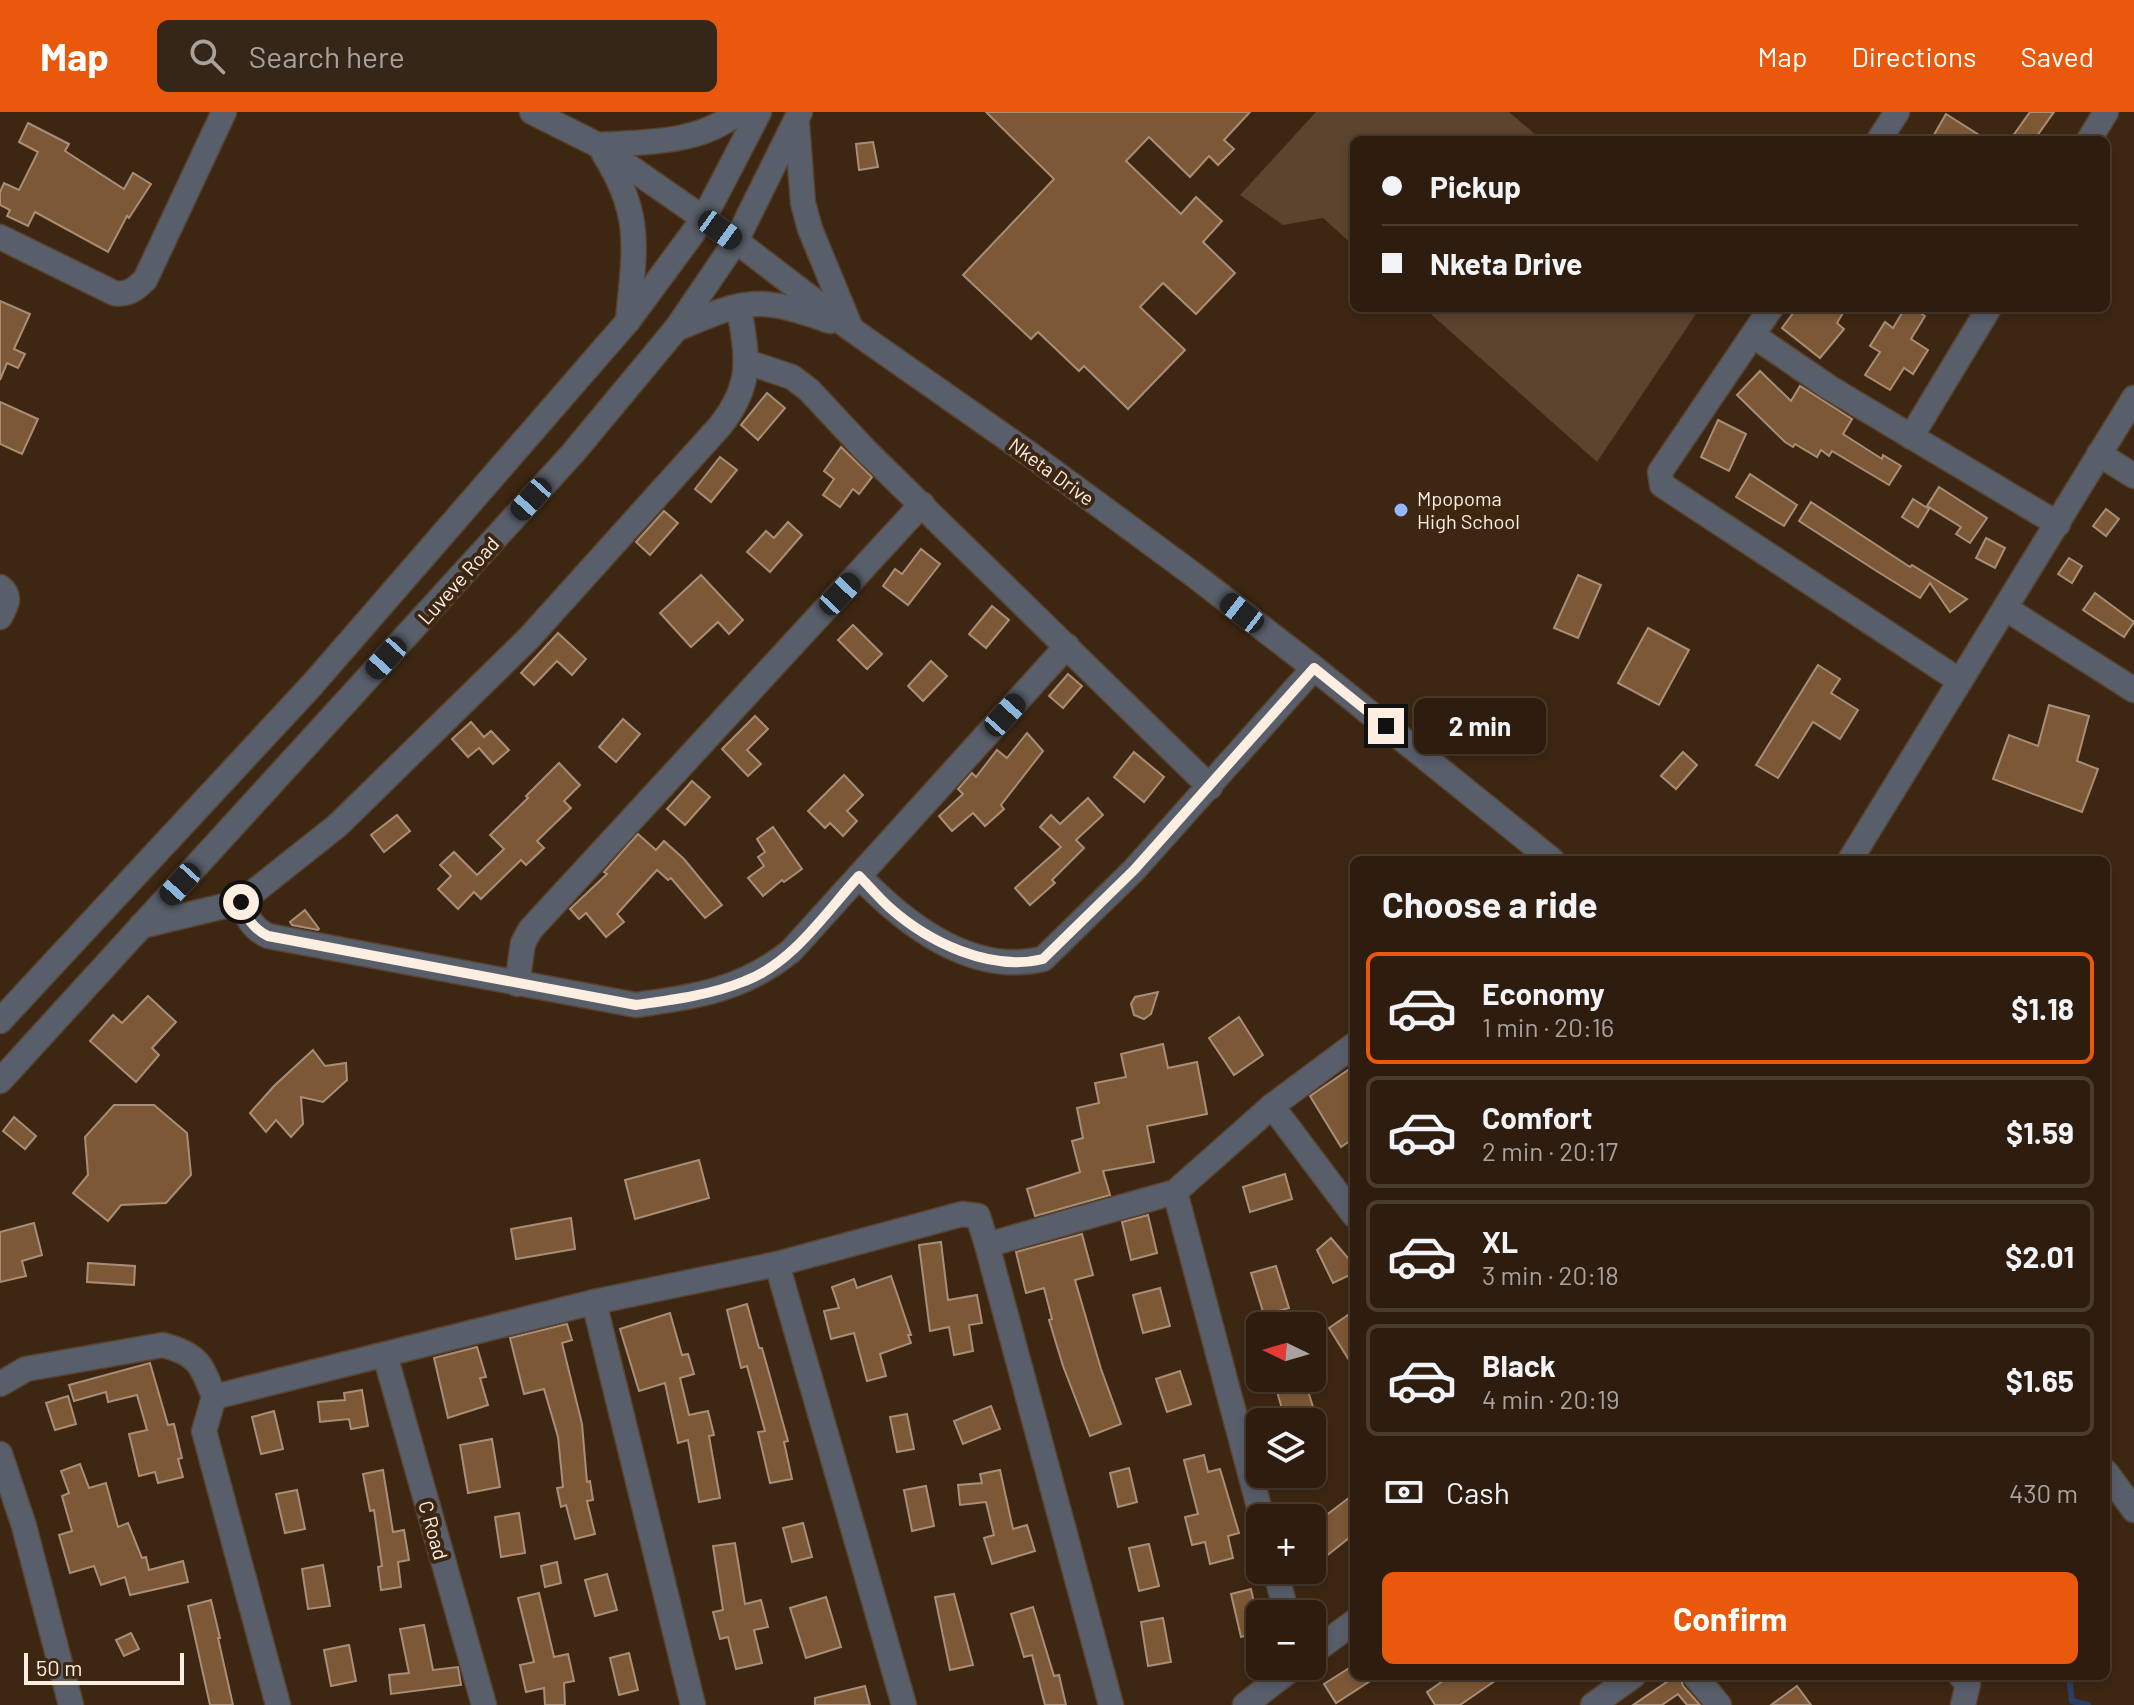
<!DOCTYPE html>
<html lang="en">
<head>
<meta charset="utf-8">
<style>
	body { margin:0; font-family:Barlow,sans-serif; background:#362617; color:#f1f3f6; height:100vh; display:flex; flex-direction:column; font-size:30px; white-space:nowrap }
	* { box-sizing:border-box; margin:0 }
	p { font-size:26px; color:#a7a29e }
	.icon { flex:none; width:44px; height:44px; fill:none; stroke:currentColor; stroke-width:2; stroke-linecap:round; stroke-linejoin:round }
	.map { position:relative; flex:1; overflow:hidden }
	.panel { position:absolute; left:1350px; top:744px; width:760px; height:824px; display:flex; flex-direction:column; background:#2e1d0e; border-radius:12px; box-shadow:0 4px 12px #0003,0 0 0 2px #493b2e }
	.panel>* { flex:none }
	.banner { position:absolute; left:1350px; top:24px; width:760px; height:176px; border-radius:12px; box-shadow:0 4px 12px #0003,0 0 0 2px #493b2e; display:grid; align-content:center; height:176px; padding:0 32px; background:#2e1d0e }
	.needle { width:52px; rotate:275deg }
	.fabs { position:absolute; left:1246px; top:1200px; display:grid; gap:16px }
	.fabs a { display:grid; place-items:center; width:80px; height:80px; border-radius:12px; background:#2e1d0e; box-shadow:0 4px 12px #0003,0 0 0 2px #493b2e; font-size:40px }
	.scale { position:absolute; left:24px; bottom:20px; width:160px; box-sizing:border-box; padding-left:8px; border:4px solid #fdeee2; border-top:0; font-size:22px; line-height:28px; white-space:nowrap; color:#fdeee2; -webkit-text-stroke:6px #3d2713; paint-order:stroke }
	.end { position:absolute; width:36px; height:36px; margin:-18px; border:10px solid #fdeee2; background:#111; box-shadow:0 0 0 4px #111 }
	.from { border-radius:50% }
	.bubble { position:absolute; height:56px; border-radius:12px; background:#2e1d0e; box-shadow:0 4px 12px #0003,0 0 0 2px #493b2e; font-size:26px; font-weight:700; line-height:56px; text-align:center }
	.car { position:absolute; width:24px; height:48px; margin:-24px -12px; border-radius:10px; box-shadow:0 0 6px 2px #0007; background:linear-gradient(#222 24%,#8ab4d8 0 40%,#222 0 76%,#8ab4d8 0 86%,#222 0) }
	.banner b { display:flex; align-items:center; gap:28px; height:76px; font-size:30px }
	.banner b+b { border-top:2px solid #493b2e }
	.banner i { width:20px; height:20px; background:#f1f3f6 }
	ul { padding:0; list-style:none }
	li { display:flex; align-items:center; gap:24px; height:112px; margin:0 16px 12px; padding:0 16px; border:4px solid #493b2e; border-radius:12px }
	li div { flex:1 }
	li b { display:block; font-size:30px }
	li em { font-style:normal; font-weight:700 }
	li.active { border-color:#ea580c }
	li>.icon { width:72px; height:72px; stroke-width:1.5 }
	h2 { padding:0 32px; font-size:36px; line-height:96px }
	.pay { display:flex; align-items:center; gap:20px; height:88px; padding:0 32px; font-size:30px }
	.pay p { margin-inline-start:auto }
	.button { display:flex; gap:16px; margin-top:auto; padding:16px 32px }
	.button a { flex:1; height:92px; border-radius:12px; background:#ea580c; color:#fff; font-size:32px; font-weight:700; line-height:92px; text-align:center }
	header { display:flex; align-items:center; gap:48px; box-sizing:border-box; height:112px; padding:0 40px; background:#ea580c; color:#fff }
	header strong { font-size:38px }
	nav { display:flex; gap:44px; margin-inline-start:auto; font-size:28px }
	.search { width:560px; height:72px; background:#362617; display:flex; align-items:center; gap:20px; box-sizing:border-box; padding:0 28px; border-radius:12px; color:#a7a29e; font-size:30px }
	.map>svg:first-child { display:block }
	.green { fill:#5c442f }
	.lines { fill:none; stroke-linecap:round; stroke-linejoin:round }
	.stream { stroke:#2d3e64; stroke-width:6 }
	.building { fill:#7d5836; stroke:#a88e77; stroke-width:2 }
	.minor-casing { stroke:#584330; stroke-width:27 }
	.minor { stroke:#585e6a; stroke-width:24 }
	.route { stroke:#fdeee2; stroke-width:10 }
	.poi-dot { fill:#95b7fd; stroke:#3d2713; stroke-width:3 }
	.labels { text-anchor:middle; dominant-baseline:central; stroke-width:8; stroke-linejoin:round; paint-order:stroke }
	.street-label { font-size:20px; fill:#fdeee2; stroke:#3d2713 }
	.poi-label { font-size:20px; fill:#fdeee2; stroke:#3d2713; text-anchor:start }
</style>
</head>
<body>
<header>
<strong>Map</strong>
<div class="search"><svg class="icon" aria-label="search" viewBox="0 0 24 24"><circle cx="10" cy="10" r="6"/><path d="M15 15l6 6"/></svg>Search here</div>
<nav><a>Map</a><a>Directions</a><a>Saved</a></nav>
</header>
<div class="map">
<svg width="2134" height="1593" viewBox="0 0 2134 1593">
	<rect width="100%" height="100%" fill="#3d2713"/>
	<!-- green -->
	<g class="green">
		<path d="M1316,0H1509L1542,28H1354V134L1323,106L1283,113L1240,83Z"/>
		<path d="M1424,196H1700L1597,350Z"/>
	</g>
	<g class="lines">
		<!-- stream -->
		<path class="stream" d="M2069,1564L2072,1589L2088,1593"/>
	</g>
	<!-- building -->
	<g class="building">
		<path d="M986,0H1250L1224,28L1234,37L1218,53L1209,44L1190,65L1149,25L1126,49L1181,102L1196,85L1222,109L1203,130L1235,161L1196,202L1163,171L1140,195L1185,238L1128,297L1084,254L1079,259L1038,220L1031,227L963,163L1054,67Z"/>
		<path d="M2030,0H2054L2034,28H2010Z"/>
		<path d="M1946,2L1987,28H1931Z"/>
		<path d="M28,11L69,32L65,39L124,77L133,61L151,72L129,106L127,104L108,140L35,100L28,114L7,104L10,98L0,93V80L4,71L19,78L38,40L19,30Z"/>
		<path d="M873,30L878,55L859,58L856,32Z"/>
		<path d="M0,189L30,202L14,237L25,242L18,256L7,251L0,268Z"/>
		<path d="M1797,196H1846L1837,211L1844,217L1820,246L1782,216Z"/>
		<path d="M1905,196H1912L1925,204L1911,227L1928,238L1913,262L1904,256L1890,278L1865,263L1880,240L1870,234L1885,210L1893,216Z"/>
		<path d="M1760,259L1791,289L1800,274L1852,307L1843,322L1882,347L1883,343L1901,354L1889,373L1832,339L1829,344L1821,338L1817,345L1795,332L1793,335L1785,330L1737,283Z"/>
		<path d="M767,281L785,296L758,328L741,313Z"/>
		<path d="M0,290L38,307L22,342L0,332Z"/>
		<path d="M1718,308L1746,322L1729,359L1701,345Z"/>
		<path d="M841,335L872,365L859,382L853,377L840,395L823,383L834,367L824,359Z"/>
		<path d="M720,345L737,358L711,390L695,377Z"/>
		<path d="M1750,362L1797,393L1784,414L1736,385Z"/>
		<path d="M1939,375L1987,406L1970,431L1956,422L1961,415L1927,394Z"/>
		<path d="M1913,387L1929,397L1918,415L1902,405Z"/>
		<path d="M1811,390L1910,455L1912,453L1967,487L1950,500L1930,471L1920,486L1878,460L1799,409Z"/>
		<path d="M2106,397L2119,407L2106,424L2093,414Z"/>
		<path d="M664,399L678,411L650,443L636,430Z"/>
		<path d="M788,410L802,423L770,460L747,440L766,419L774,426Z"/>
		<path d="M1986,426L2005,436L1995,456L1976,446Z"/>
		<path d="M921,437L940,452L908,493L883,474L895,457L902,462Z"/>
		<path d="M2069,446L2082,454L2072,471L2058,462Z"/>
		<path d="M701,463L743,508L729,522L718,510L691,535L660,501Z"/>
		<path d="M1578,463L1601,473L1578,526L1554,516Z"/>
		<path d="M2095,481L2134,510L2124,525L2083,498Z"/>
		<path d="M992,494L1009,508L986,536L969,522Z"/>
		<path d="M853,513L882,542L867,557L838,528Z"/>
		<path d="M1648,516L1689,538L1659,593L1618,571Z"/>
		<path d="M558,521L586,547L572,563L557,549L534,573L521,561Z"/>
		<path d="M931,549L947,564L923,589L908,574Z"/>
		<path d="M1818,553L1840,567L1831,581L1858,598L1840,627L1813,610L1778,666L1756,653Z"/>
		<path d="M1068,562L1082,574L1063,596L1049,584Z"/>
		<path d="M2049,593L2089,604L2077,649L2098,657L2082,700L1993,667L2009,623L2038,634Z"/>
		<path d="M755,604L768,617L747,638L761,652L748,664L722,637Z"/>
		<path d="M623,607L640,622L616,650L599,635Z"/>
		<path d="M471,610L484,625L491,619L509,638L493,652L479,636L468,645L452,627Z"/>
		<path d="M1027,621L1043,639L1001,693L1004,697L985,714L973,701L952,719L939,704L963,682L958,677L972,661L976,665L997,638L1007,646Z"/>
		<path d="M1134,640L1164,665L1144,690L1114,665Z"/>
		<path d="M1683,640L1697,653L1676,677L1661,664Z"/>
		<path d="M559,651L580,673L564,689L571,696L537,729L544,736L526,753L521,748L481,787L474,780L458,797L438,777L451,764L440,753L454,740L477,763L504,737L490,723L528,686L526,684Z"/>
		<path d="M844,663L863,683L847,699L857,709L843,724L830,711L825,716L808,699Z"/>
		<path d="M692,669L710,685L685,713L667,697Z"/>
		<path d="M1088,686L1103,703L1076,728L1084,736L1052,768L1055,771L1030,793L1015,776L1061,735L1040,715L1051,703L1060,712Z"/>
		<path d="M397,703L410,719L384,740L371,723Z"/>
		<path d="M773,715L802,757L784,770L782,768L763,784L748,766L764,754L758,745L765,740L757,727Z"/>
		<path d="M638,722L656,738L664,729L684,747L722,793L705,806L671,766L668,768L657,758L617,802L624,810L606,825L586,801L579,807L570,797L607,762L604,760Z"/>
		<path d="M305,798L319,817L318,818L292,813L290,810Z"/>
		<path d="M1158,880L1151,902L1144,907L1134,903L1131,892L1135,885Z"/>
		<path d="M148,884L176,910L152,936L159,943L136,970L90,929L113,903L122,911Z"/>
		<path d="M1239,905L1263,943L1234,963L1209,926Z"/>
		<path d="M1163,932L1168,956L1197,950L1207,1002L1147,1014L1154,1050L1103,1059L1110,1083L1035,1104L1027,1077L1080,1060L1072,1029L1083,1026L1077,996L1099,991L1095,971L1126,965L1121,942Z"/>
		<path d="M313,938L325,954L346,951L347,968L323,990L301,985L303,1012L291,1025L276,1008L266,1020L250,1001L274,974Z"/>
		<path d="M1354,954V1026L1341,1035L1310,984Z"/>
		<path d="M114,993H154L187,1021L191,1063L166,1091L121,1093L108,1109L73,1081L88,1063L85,1025Z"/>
		<path d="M14,1005L36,1024L25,1037L3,1019Z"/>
		<path d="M699,1048L709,1086L635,1107L625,1068Z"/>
		<path d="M1285,1062L1292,1087L1250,1100L1243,1075Z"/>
		<path d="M1148,1103L1157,1141L1131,1148L1122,1110Z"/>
		<path d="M571,1106L575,1137L516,1147L511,1117Z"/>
		<path d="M34,1111L42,1143L22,1149L26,1164L0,1170V1120Z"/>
		<path d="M1082,1122L1093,1163L1075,1168L1101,1257L1121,1312L1090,1324L1063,1254L1049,1208L1052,1207L1044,1176L1026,1181L1016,1140Z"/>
		<path d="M1331,1126L1354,1153V1161L1333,1171L1317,1138Z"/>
		<path d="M941,1130L948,1188L977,1183L982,1211L969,1213L973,1239L954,1243L949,1215L930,1219L919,1133Z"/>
		<path d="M88,1151L135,1154L134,1173L87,1170Z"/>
		<path d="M1276,1154L1289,1196L1264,1203L1251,1161Z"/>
		<path d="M891,1164L911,1223H908L911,1231L880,1242L886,1264L867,1269L854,1221L831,1227L824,1199L839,1196L832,1175L854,1167L857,1176Z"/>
		<path d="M1160,1176L1170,1214L1143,1221L1133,1183Z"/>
		<path d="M747,1192L759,1236H762L788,1329L784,1330L792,1367L770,1371L758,1320L765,1319L747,1254L741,1256L727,1198Z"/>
		<path d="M1354,1199V1256L1329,1216Z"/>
		<path d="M670,1201L682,1243L688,1242L694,1262L680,1266L689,1303L708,1299L714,1323L709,1324L720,1386L699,1390L688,1328L678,1331L665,1271L639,1279L620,1217Z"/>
		<path d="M567,1212L572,1228L562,1231L582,1312L587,1370L590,1369L593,1388L587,1389L595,1422L575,1427L566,1393L561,1395L557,1376L563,1375L558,1325L544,1277L524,1282L510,1226Z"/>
		<path d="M477,1235L486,1265L480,1266L488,1293L448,1306L434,1246Z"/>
		<path d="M150,1251L168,1313L174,1312L182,1346L178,1347L183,1365L158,1371L155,1360L139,1364L129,1322L147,1318L137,1283L108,1290L106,1280L74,1289L69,1273Z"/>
		<path d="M1180,1259L1191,1292L1167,1300L1156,1267Z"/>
		<path d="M1273,1266H1304L1314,1298L1285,1307Z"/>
		<path d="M362,1278L368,1314L351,1317L349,1307L320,1310L318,1290L345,1288L344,1281Z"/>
		<path d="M68,1284L76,1312L55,1318L46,1291Z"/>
		<path d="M991,1294L1000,1317L963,1332L954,1309Z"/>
		<path d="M274,1299L283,1337L261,1342L252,1305Z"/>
		<path d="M907,1302L914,1337L897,1340L890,1305Z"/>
		<path d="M492,1327L500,1375L468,1381L460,1333Z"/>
		<path d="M1204,1343L1208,1360L1220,1357L1239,1421L1228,1424L1233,1446L1210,1452L1205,1430L1192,1433L1185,1405L1198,1402L1184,1348Z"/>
		<path d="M80,1352L89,1376L106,1371L118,1415L128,1411L142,1446L146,1445L149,1458L183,1449L188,1470L130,1483L125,1465L101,1473L94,1454L70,1461L59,1423L72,1419L62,1384L69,1381L61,1359Z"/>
		<path d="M1129,1356L1137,1390L1118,1395L1110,1361Z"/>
		<path d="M383,1358L393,1420L404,1418L409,1448L398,1450L401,1475L381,1478L378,1455L382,1454L374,1398L370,1399L363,1362Z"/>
		<path d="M1000,1358L1013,1417L1027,1413L1035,1439L992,1452L984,1426L994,1423L986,1390L960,1393L958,1373L982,1371L980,1362Z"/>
		<path d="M926,1374L934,1414L912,1419L904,1378Z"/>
		<path d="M297,1378L305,1417L285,1421L276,1382Z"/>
		<path d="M1354,1382V1422L1325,1445L1312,1428V1414Z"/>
		<path d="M519,1401L525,1441L501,1445L495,1405Z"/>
		<path d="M803,1411L812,1445L792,1450L783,1416Z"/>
		<path d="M735,1431L745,1492L761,1488L768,1515L754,1518L762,1551L736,1557L728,1525L720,1527L713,1500L723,1498L713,1434Z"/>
		<path d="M1149,1432L1159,1474L1139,1479L1129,1436Z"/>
		<path d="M557,1450L561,1471L545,1475L541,1454Z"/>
		<path d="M323,1453L330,1494L308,1497L302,1457Z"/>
		<path d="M607,1462L617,1498L595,1504L585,1468Z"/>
		<path d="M1251,1477L1260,1520L1241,1525L1231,1482Z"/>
		<path d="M539,1481L554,1545L568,1542L574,1569L564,1571L565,1593H545L544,1576L526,1580L520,1553L534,1550L518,1486Z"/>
		<path d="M954,1482L973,1553L950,1558L935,1485Z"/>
		<path d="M826,1485L841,1535L806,1546L790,1496Z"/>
		<path d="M211,1488L220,1526H218L233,1593H210L188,1494Z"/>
		<path d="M1033,1495L1054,1564L1059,1563L1066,1593H1045L1032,1543L1024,1545L1011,1502Z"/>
		<path d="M1163,1506L1171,1550L1148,1554L1141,1510Z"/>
		<path d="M424,1513L433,1558L458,1555L461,1573L391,1582L389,1563L409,1561L400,1517Z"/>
		<path d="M131,1521L139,1537L124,1544L116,1528Z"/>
		<path d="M349,1533L356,1569L331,1574L324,1538Z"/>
		<path d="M629,1541L638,1578L619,1583L610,1546Z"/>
		<path d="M1354,1553V1564H1378L1336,1591L1324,1572Z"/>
		<path d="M1450,1564H1502L1460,1593H1435L1427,1580Z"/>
		<path d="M1664,1564H1680L1683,1574L1700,1593H1687L1678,1582L1662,1593H1633L1668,1569Z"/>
		<path d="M865,1574L870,1593H815V1586Z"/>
		<path d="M1797,1574L1811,1593H1771Z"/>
	</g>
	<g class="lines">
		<!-- minor casing -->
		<g class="minor-casing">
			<g id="minor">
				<path d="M532,0L598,33L736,129L851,217L1031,343L1194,463L1314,556L1552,748"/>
				<path d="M797,12L803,91L810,117L850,214"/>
				<path d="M1879,28L1897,0"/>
				<path d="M2089,28L2106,0"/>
				<path d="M598,33C645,30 700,32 738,0"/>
				<path d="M604,42C644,105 634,139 628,209"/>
				<path d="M0,125L114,181C129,183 134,178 145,168L224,0"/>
				<path d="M739,195C747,245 754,271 720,314L529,526L338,713L241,790C248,807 252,816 268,824L636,893C697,884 741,879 791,839L1067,534"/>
				<path d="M1771,196L1660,360L1662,373L1960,569"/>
				<path d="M676,217C701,207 729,193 755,192C780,191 807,201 830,209"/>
				<path d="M1754,224L1830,276L2058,412"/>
				<path d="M747,250L792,265L809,278L867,340L1210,675"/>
				<path d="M1911,325L1989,196"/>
				<path d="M2099,342L2134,364"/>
				<path d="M0,475C12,484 6,494 0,505"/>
				<path d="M2005,496L2134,578"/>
				<path d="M1850,748L2134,286"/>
				<path d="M859,764C905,812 972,864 1043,847L1134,758L1314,556"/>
				<path d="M141,814L241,790"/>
				<path d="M517,872L523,831L530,818L922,392"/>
				<path d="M0,909L312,573L628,209L704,106L759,0"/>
				<path d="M0,969L573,341L676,217L736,129L800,0"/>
				<path d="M1272,994L1354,1103"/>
				<path d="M1175,1080L1262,1406"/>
				<path d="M987,1133L1175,1080L1272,994L1354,933"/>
				<path d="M777,1152L904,1593"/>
				<path d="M594,1190L693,1593"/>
				<path d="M385,1243L484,1593"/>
				<path d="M0,1272L26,1257L163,1233C198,1242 202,1253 214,1285"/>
				<path d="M0,1342L24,1414L71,1593"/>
				<path d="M2106,1360L2134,1398"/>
				<path d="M1275,1458L1287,1502"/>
				<path d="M1312,1541L1354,1510"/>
				<path d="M1695,1564L1719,1593"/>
				<path d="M1961,1564L1968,1572L1963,1593"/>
				<path d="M278,1593L204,1319L214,1285L594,1190L777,1152L962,1102L978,1104L987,1133L1111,1593"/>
				<path d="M1245,1593L1295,1554"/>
				<path d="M1593,1593L1633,1564"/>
			</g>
		</g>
		<!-- minor -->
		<use href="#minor" class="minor"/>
	</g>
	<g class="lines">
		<!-- route -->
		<path class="route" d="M241,790C248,807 252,816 268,824L636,893C672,888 711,883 745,869C793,851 826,800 859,764C869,774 879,786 889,795C928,830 990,860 1043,847L1134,758L1314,556L1386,614"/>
	</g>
	<!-- markers -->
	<circle class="poi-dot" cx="1401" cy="398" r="8"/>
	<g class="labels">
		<!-- street labels -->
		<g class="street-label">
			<text transform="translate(1052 359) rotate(36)">Nketa Drive</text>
			<text transform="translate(458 468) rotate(-48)">Luveve Road</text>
			<text transform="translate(434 1418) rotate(74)">C Road</text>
		</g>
		<!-- poi labels -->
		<g class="poi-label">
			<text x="1417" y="386">Mpopoma<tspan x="1417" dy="23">High School</tspan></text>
		</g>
	</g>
</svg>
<div class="fabs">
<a><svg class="needle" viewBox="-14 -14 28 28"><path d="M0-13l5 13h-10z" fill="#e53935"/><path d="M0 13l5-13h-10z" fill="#a7a29e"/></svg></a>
<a><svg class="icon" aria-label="layers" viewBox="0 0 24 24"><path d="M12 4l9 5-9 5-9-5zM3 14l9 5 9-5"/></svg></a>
<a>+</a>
<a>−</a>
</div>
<div class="scale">50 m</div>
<i class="end from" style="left:241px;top:790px"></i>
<i class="end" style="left:1386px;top:614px"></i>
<div class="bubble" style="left:1414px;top:586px;width:132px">2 min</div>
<i class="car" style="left:720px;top:118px;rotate:126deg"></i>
<i class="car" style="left:531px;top:387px;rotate:222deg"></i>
<i class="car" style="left:840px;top:482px;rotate:43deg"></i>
<i class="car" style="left:1242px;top:501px;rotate:308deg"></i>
<i class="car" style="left:386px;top:546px;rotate:222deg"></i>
<i class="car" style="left:1005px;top:603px;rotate:42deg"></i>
<i class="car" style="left:180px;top:772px;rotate:222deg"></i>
<div class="banner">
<b><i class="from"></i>Pickup</b>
<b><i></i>Nketa Drive</b>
</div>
<section class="panel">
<h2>Choose a ride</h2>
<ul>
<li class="active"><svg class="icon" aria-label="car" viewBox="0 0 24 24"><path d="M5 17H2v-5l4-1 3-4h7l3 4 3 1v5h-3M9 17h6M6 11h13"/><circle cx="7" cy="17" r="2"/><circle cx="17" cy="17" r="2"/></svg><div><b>Economy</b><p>1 min · 20:16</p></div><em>$1.18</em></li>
<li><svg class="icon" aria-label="car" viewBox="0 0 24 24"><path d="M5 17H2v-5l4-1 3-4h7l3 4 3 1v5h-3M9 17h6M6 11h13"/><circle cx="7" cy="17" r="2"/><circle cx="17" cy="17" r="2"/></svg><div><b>Comfort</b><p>2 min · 20:17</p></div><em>$1.59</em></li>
<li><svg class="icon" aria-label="car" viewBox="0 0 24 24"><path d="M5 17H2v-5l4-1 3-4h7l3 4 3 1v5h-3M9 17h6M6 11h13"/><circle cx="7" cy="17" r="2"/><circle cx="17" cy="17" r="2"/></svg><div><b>XL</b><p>3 min · 20:18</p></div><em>$2.01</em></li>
<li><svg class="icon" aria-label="car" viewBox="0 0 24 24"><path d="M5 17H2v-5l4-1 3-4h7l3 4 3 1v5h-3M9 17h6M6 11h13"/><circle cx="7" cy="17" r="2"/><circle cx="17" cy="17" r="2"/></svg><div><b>Black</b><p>4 min · 20:19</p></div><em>$1.65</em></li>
</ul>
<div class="pay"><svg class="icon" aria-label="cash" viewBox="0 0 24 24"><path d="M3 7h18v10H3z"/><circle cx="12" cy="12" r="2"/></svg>Cash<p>430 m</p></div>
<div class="button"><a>Confirm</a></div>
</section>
</div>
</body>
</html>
